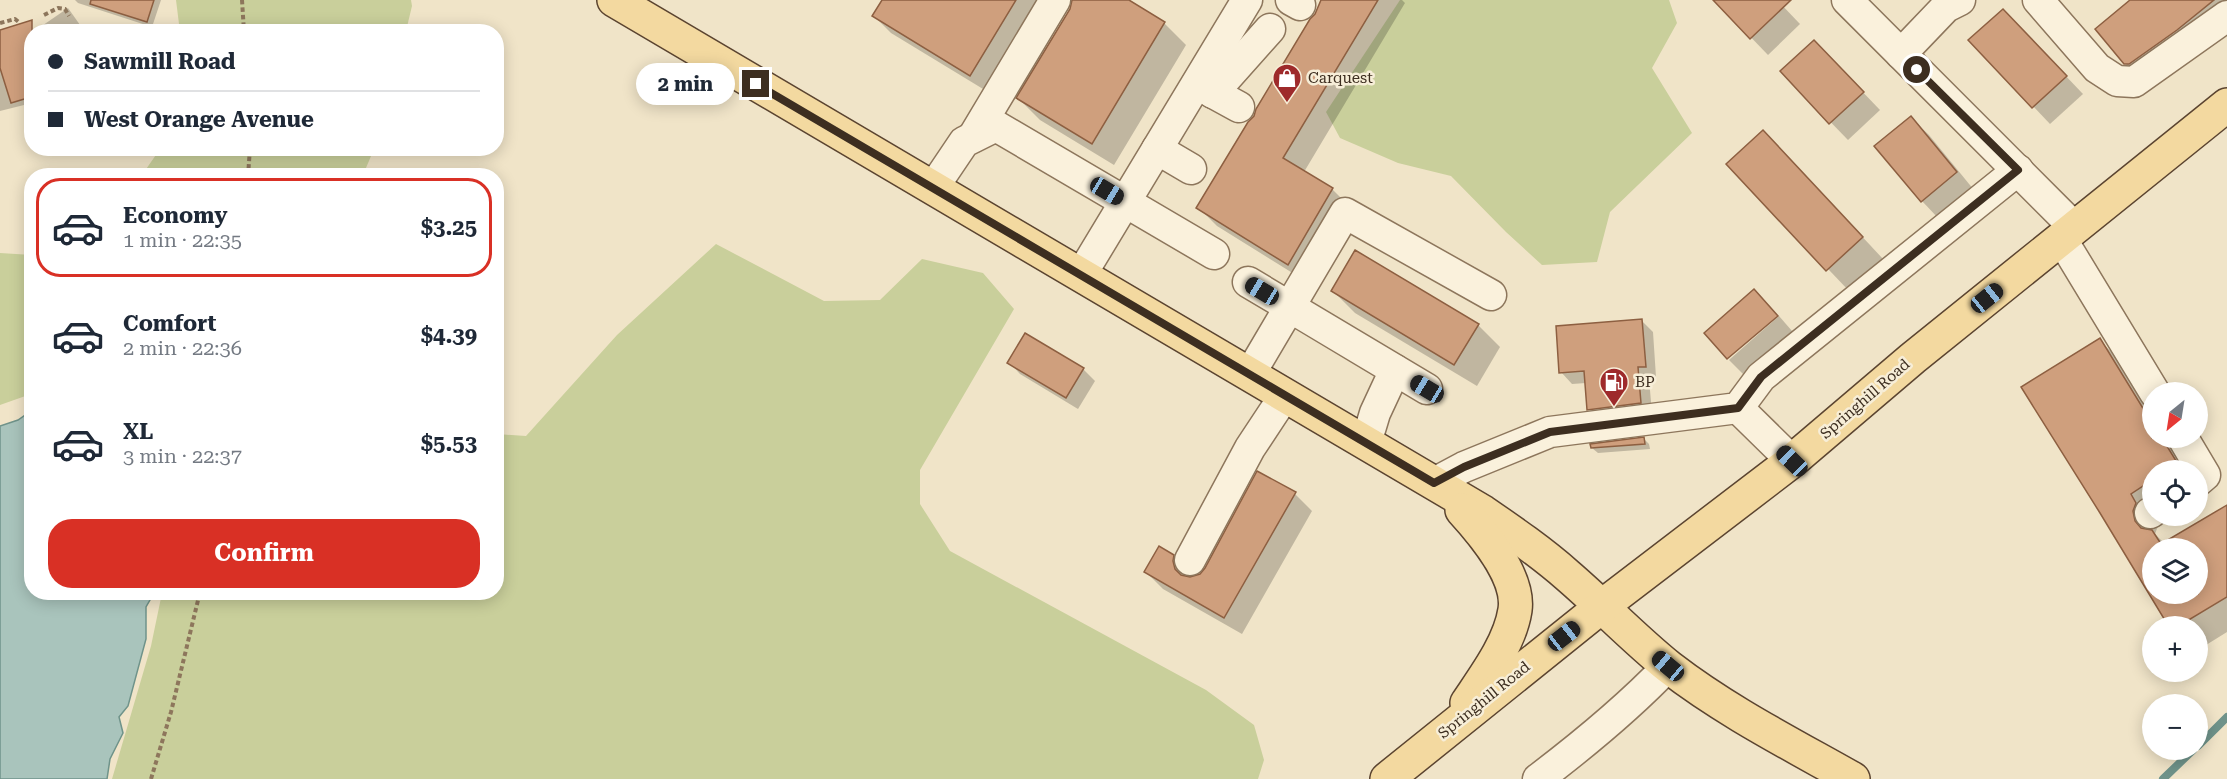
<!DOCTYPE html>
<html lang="en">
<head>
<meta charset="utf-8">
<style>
	body { margin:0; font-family:"Roboto Serif",serif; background:#f2f2f3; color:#1f2937; height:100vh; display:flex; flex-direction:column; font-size:22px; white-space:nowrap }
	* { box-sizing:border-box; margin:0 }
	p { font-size:20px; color:#747a83 }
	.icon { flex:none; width:33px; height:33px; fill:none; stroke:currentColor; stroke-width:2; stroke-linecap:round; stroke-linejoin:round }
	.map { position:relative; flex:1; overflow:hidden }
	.details { position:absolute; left:24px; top:168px; width:480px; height:432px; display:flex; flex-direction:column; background:#fff; border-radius:24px; box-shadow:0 3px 15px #0003 }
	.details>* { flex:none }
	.guide { position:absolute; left:24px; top:24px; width:480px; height:132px; border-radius:24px; box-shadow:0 3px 15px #0003; display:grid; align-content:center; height:132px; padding:0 24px; background:#fff }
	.needle { width:39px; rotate:210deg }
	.fabs { position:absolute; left:2142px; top:382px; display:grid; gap:12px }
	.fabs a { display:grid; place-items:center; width:66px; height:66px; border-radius:50%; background:#fff; box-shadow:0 3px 15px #0003; font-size:30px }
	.end { position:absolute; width:27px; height:27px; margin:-14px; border:8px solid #3d2e20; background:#fff; box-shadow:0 0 0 3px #fff }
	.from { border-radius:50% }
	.bubble { position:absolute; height:42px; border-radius:21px; background:#fff; box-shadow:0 3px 15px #0003; font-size:20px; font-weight:700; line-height:42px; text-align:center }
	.car { position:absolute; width:18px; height:36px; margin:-18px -9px; border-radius:8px; box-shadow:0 0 4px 2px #0007; background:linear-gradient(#222 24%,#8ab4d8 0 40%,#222 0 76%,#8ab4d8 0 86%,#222 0) }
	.guide b { display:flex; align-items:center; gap:21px; height:57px; font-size:22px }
	.guide b+b { border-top:2px solid #e0e1e3 }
	.guide i { width:15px; height:15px; background:#1f2937 }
	ul { padding:10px 0 0; list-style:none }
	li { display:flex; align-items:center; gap:18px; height:99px; margin:0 12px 9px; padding:0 12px; border:3px solid transparent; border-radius:24px }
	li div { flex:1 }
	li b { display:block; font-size:22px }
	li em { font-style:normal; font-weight:700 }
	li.selected { border-color:#d93025 }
	li>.icon { width:54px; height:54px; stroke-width:1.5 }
	.cta { display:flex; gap:12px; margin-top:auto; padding:12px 24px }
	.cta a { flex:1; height:69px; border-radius:24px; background:#d93025; color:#fff; font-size:24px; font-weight:700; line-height:69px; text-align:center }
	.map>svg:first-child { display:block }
	.green { fill:#c9cf9b }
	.water { fill:#a9c4bc; stroke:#6f938a; stroke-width:1.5 }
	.shadow { fill:#0003; fill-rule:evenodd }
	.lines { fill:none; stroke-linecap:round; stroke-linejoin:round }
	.stream { stroke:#6f938a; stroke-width:8 }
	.building { fill:#cf9f7d; stroke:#8d5f41; stroke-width:1.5; fill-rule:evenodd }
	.minor-casing { stroke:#8d765c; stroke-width:33 }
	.major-casing { stroke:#5b4430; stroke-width:36 }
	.path { stroke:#8d765c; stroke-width:4; stroke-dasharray:4.5 3; stroke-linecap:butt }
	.minor { stroke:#faf1dc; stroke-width:30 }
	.major { stroke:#f3d9a0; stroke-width:33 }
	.route { stroke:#3d2e20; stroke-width:8 }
	.labels { text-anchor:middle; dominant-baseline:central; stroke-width:5; stroke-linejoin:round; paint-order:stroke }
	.poi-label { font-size:15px; fill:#3d2e20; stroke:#f7eed8; text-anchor:start }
	.street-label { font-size:15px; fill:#3d2e20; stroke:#f7eed8 }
</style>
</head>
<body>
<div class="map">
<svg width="2227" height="779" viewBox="0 0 2227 779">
	<rect width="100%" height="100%" fill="#f0e4c8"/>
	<!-- green -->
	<g class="green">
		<path d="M176,0H411L412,6L406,31L180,32Z"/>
		<path d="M1400,0H1669L1677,23L1652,68L1692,133L1610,212L1597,262L1542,265L1506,232L1451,176L1398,163L1340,138L1326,112Z"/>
		<path d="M160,149V148L374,149L363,175H142Z"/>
		<path d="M716,244L824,301L880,300L922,259L983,273L1014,309L920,470V504L950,551L1206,690L1254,725L1264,760L1258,779H112L151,646L162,593L496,592L497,434L526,436L617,335Z"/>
		<path d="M0,253L32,255L31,394L0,405Z"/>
	</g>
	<!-- water -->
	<path class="water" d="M31,411L32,592L154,593L146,607V639L128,706L119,717L123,733L110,759L107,779H0V426L18,420Z"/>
	<!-- shadow -->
	<g class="shadow">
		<path d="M75,0H161L152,27L78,3Z"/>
		<path d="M883,0H1044L988,92L891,33L874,16Z"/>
		<path d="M1073,0H1126L1164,23L1186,45L1114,165L1040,120L1018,98L1071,9Z"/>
		<path d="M1324,0H1402L1405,3L1304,172L1332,189L1351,208L1307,282L1217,226L1198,207Z"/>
		<path d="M1715,0H1777L1800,24L1768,55Z"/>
		<path d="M2133,0H2222L2227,6L2143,81L2125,63Z"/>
		<path d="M68,8L85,32H33Z"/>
		<path d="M2020,28L2083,94L2050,124L1971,41Z"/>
		<path d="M0,31L32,33V103L0,111Z"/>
		<path d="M1831,59L1880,110L1848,140L1782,72Z"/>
		<path d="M1911,118L1929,135L1974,190L1939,219L1922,201Z"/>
		<path d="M1785,154L1884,260L1850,292L1728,164Z"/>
		<path d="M1333,291L1478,325L1500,347L1477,386L1355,313Z"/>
		<path d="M1779,316L1799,339L1750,381L1729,360Z"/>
		<path d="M1642,321L1653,332L1656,377L1649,378L1652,414L1600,421L1589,409L1586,383L1572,384L1561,372Z"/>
		<path d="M1025,335L1083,369L1095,381L1078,409L1020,374L1009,362Z"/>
		<path d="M2099,340L2122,362L2152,411V438H2169L2190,471H2152V516L2158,526L2155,534L2165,544L2227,507V632L2198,650V627H2171L2101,512ZM2152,549H2198V594H2152Z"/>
		<path d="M1644,439L1649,444L1650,449L1598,453L1592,448Z"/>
		<path d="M1295,494L1312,511L1242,634L1163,589L1146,572L1173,556L1191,574L1190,579L1200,576Z"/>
	</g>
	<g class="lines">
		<!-- stream -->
		<g class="stream">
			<path d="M2198,746L2227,717"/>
			<path d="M2163,779L2193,750"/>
		</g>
	</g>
	<!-- building -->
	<g class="building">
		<path d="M91,0H154L147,22L90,4Z"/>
		<path d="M882,0H1016L970,76L872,16Z"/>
		<path d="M1072,0H1129L1165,22L1092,144L1016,98L1070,9Z"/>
		<path d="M1321,0H1378L1283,158L1333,188L1288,265L1196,208L1248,122L1254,116L1256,109L1310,19L1315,14Z"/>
		<path d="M1713,0H1791L1750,39Z"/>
		<path d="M2130,0H2214L2177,30L2129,64H2124L2095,29Z"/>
		<path d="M2003,9L2067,76L2032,108L1968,40Z"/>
		<path d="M32,20V77L26,79L31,97L11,103L0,68V30Z"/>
		<path d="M1814,40L1864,92L1829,124L1780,71Z"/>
		<path d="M1911,116L1957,172L1921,202L1874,146Z"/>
		<path d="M1763,130L1863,237L1826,271L1726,164Z"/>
		<path d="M1355,250L1479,324L1454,365L1331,291Z"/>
		<path d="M1754,289L1778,316L1727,359L1704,333Z"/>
		<path d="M1642,319L1646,367H1638L1641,403L1587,410L1584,371L1559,373L1556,326Z"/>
		<path d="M1025,333L1084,368L1066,398L1007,363Z"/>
		<path d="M2100,338L2152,423V438H2162L2178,464L2167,471H2152V480L2131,494L2136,503L2133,511L2135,521L2141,528L2152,530L2161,544L2227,505V597L2177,627H2169L2100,513L2021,387ZM2152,549H2198V594H2152Z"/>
		<path d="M1644,437L1645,444L1591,448L1590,444Z"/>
		<path d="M1257,471L1296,492L1224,618L1144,572L1159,546L1174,555L1173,561L1175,569L1181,575L1190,577L1200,574L1205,568Z"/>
	</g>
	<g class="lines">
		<!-- minor casing -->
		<g class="minor-casing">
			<g id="minor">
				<path d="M1291,0L1300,5"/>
				<path d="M1847,0L2074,227"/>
				<path d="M2038,0L2097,68L2117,81L2134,82L2227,16"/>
				<path d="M1901,54L1946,7L1960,0"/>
				<path d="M1197,84L1239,107"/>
				<path d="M1213,93L1270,29"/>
				<path d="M973,137L1055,0"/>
				<path d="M1157,149L1191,169"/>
				<path d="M933,188L964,142L996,126L1214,254"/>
				<path d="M2061,238L2155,393"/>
				<path d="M1081,275L1247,0"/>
				<path d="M1248,282L1427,389"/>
				<path d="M1250,374L1345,213L1491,295"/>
				<path d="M1738,408L1792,461"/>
				<path d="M2183,438L2205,475L2198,481"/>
				<path d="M1366,443L1375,413L1395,370"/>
				<path d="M1434,483L1464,467L1550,432L1738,408L1761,377L2018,170"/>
				<path d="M2150,513L2152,512"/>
				<path d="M1190,560L1250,448L1285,395"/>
				<path d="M1538,779C1584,744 1628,708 1668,666"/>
			</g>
		</g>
		<!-- major casing -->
		<g class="major-casing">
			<g id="major">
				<path d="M614,0L1483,512C1512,532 1541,552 1567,575C1602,605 1633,638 1669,667C1726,711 1791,744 1853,779"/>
				<path d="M1462,510C1483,533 1520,577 1515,610C1510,643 1485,676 1467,703"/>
				<path d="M1387,779L1601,607L1792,461L1913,358L2227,105"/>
			</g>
		</g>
		<!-- path -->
		<g class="path">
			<path d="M242,0L244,32"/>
			<path d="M44,15L58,8L65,9L69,16"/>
			<path d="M0,23L15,19L20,23"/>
			<path d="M248,176L250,148"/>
			<path d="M151,779L171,712L200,592"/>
		</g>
		<!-- minor -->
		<use href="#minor" class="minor"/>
		<!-- major -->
		<use href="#major" class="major"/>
	</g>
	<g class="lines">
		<!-- route -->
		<path class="route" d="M756,84L1434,483L1464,467L1550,432L1738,408L1761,377L2018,170L1917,70"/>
	</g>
	<!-- icons -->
	<defs>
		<g id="shop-pin" transform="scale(1.5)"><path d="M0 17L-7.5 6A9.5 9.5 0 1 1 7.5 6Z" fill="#9e2a2b" stroke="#f7eed8"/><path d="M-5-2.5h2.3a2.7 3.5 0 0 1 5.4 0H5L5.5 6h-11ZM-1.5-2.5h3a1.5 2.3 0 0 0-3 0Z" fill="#fff"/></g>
		<g id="fuel-pin" transform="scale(1.5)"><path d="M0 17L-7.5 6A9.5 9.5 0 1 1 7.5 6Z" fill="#9e2a2b" stroke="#f7eed8"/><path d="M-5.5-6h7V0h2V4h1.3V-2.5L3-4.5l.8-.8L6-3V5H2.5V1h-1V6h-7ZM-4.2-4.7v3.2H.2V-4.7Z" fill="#fff"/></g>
	</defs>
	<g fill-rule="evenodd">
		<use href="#shop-pin" x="1287" y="78"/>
		<use href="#fuel-pin" x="1614" y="382"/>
	</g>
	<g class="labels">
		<!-- poi labels -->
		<g class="poi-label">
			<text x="1308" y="78">Carquest</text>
			<text x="1635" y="382">BP</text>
		</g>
		<!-- street labels -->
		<g class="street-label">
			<text transform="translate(1865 399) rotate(-41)">Springhill Road</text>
			<text transform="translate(1484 700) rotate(-39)">Springhill Road</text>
		</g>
	</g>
</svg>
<div class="fabs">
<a><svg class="needle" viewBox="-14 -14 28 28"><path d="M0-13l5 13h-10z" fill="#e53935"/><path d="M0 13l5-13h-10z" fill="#747a83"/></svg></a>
<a><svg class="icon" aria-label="locate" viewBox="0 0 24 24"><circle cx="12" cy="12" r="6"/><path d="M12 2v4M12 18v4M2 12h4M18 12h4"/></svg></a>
<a><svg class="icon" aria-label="layers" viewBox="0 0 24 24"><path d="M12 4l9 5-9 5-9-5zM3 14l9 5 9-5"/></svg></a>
<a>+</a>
<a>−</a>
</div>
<i class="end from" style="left:1917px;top:70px"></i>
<i class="end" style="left:756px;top:84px"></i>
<div class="bubble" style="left:636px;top:63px;width:99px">2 min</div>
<i class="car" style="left:1107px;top:191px;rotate:121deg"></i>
<i class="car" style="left:1262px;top:291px;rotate:301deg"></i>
<i class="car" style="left:1987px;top:298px;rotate:51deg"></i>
<i class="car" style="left:1427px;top:389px;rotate:301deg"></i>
<i class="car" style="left:1792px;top:461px;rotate:314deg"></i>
<i class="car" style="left:1564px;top:636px;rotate:52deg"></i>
<i class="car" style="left:1668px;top:666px;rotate:310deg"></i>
<div class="guide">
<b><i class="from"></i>Sawmill Road</b>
<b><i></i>West Orange Avenue</b>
</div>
<section class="details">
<ul>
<li class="selected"><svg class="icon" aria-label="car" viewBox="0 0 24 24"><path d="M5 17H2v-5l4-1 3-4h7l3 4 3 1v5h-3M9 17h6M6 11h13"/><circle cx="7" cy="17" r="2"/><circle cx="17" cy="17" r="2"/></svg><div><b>Economy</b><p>1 min · 22:35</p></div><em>$3.25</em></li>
<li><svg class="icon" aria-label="car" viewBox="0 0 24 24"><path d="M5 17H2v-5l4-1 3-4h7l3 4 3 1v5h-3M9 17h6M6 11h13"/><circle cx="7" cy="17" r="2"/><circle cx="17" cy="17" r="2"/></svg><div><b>Comfort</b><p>2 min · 22:36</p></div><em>$4.39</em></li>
<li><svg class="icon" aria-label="car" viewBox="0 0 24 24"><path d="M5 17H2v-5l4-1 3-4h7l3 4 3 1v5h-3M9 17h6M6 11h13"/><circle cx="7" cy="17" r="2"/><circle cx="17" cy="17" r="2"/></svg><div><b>XL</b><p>3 min · 22:37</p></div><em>$5.53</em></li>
</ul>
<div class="cta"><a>Confirm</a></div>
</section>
</div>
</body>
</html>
